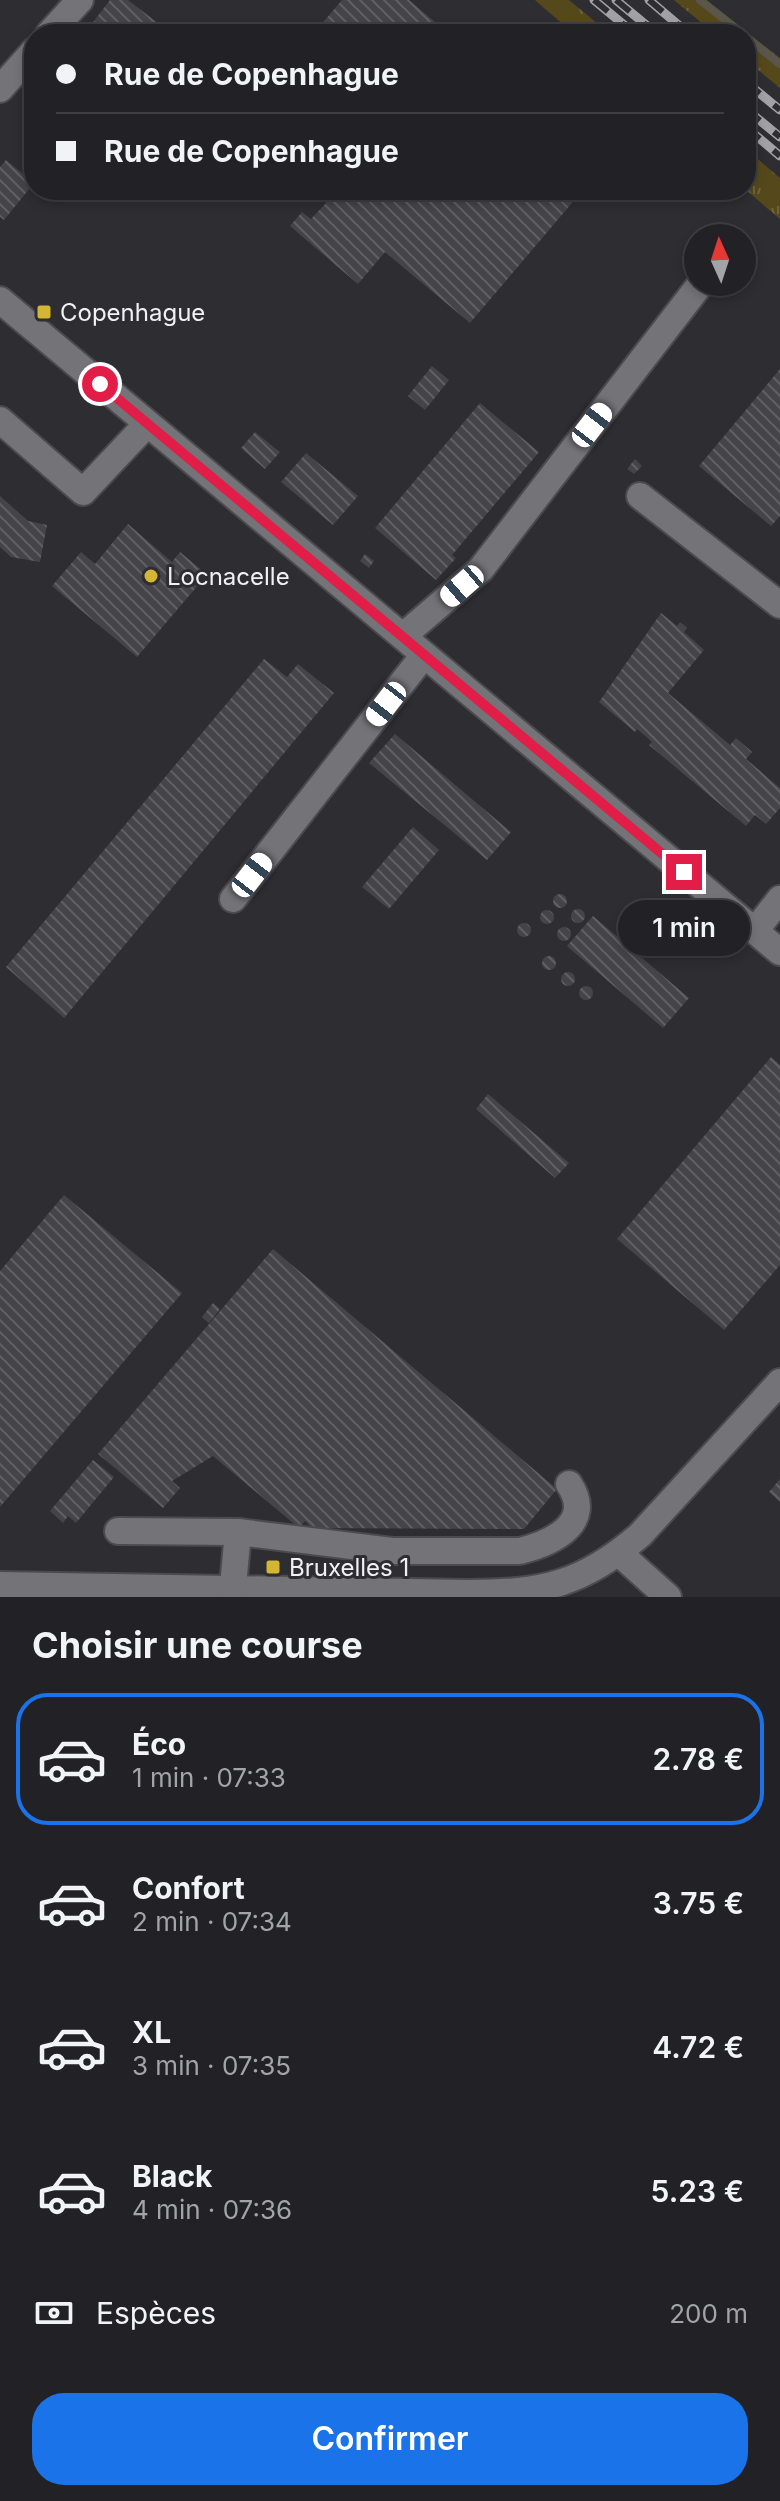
<!DOCTYPE html>
<html lang="fr">
<head>
<meta charset="utf-8">
<style>
	body { margin:0; font-family:Inter,sans-serif; background:#2a2a2e; color:#f1f3f6; height:100vh; display:flex; flex-direction:column; font-size:30px; white-space:nowrap }
	* { box-sizing:border-box; margin:0 }
	p { font-size:26px; color:#a2a4a7 }
	.icon { flex:none; width:44px; height:44px; fill:none; stroke:currentColor; stroke-width:2; stroke-linecap:round; stroke-linejoin:round }
	.map { position:relative; height:1597px; overflow:hidden }
	.details { display:flex; flex-direction:column; background:#222226; flex:1 }
	.details>* { flex:none }
	.top-card { position:absolute; left:24px; top:24px; width:732px; height:176px; border-radius:32px; box-shadow:0 4px 12px #0003,0 0 0 2px #3f3f43; display:grid; align-content:center; height:176px; padding:0 32px; background:#222226 }
	.needle { width:52px; rotate:357deg }
	.tools { position:absolute; left:684px; top:224px; display:grid; gap:16px }
	.tools a { display:grid; place-items:center; width:72px; height:72px; border-radius:50%; background:#222226; box-shadow:0 4px 12px #0003,0 0 0 2px #3f3f43; font-size:40px }
	.end { position:absolute; width:36px; height:36px; margin:-18px; border:10px solid #e11d48; background:#fff; box-shadow:0 0 0 4px #fff }
	.from { border-radius:50% }
	.bubble { position:absolute; height:56px; border-radius:28px; background:#222226; box-shadow:0 4px 12px #0003,0 0 0 2px #3f3f43; font-size:26px; font-weight:600; line-height:56px; text-align:center }
	.car { position:absolute; width:24px; height:48px; margin:-24px -12px; border-radius:10px; box-shadow:0 0 6px 2px #0007; background:linear-gradient(#fff 24%,#345 0 40%,#fff 0 76%,#345 0 86%,#fff 0) }
	.top-card b { display:flex; align-items:center; gap:28px; height:76px; font-size:30px }
	.top-card b+b { border-top:2px solid #3f3f43 }
	.top-card i { width:20px; height:20px; background:#f1f3f6 }
	ul { padding:0; list-style:none }
	li { display:flex; align-items:center; gap:24px; height:132px; margin:0 16px 12px; padding:0 16px; border:4px solid transparent; border-radius:32px }
	li div { flex:1 }
	li b { display:block; font-size:30px }
	li em { font-style:normal; font-weight:600 }
	li.current { border-color:#1a73e8 }
	li>.icon { width:72px; height:72px; stroke-width:1.5 }
	h2 { padding:0 32px; font-size:36px; line-height:96px }
	.pay { display:flex; align-items:center; gap:20px; height:88px; padding:0 32px; font-size:30px }
	.pay p { margin-inline-start:auto }
	.action { display:flex; gap:16px; margin-top:auto; padding:16px 32px }
	.action a { flex:1; height:92px; border-radius:32px; background:#1a73e8; color:#fff; font-size:32px; font-weight:600; line-height:92px; text-align:center }
	.map>svg:first-child { display:block }
	.grass { fill:url(#grass-tufts) }
	.lines { fill:none; stroke-linecap:round; stroke-linejoin:round }
	.stream { stroke:#5a574a; stroke-width:8 }
	.building { fill:url(#building-back-hatch) }
	.minor-casing { stroke:#4b4a4e; stroke-width:30 }
	.minor { stroke:#737378; stroke-width:26 }
	.rail-casing { stroke:#a2a2a6; stroke-width:9 }
	.rail { stroke:#2d2d32; stroke-width:6; stroke-dasharray:18; stroke-linecap:butt }
	.route { stroke:#e11d48; stroke-width:10 }
	.poi-dot { fill:#d4b635; stroke:#2d2d32; stroke-width:3 }
	.labels { text-anchor:middle; dominant-baseline:central; stroke-width:6; stroke-linejoin:round; paint-order:stroke }
	.poi-label { font-size:24px; fill:#f1f1f4; stroke:#2d2d32; text-anchor:start }
</style>
</head>
<body>
<div class="map">
<svg width="780" height="1597" viewBox="0 0 780 1597">
	<defs>
		<pattern id="grass-tufts" width="24" height="20" patternUnits="userSpaceOnUse" patternTransform="scale(2)"><rect width="24" height="20" fill="#55491c"/><path d="M3 7l-1-3M5 7V3M7 7l1-3M15 17l-1-3M17 17v-4M19 17l1-3" fill="none" stroke="#6e643e"/></pattern>
		<pattern id="building-back-hatch" width="6" height="6" patternUnits="userSpaceOnUse" patternTransform="scale(2)"><rect width="6" height="6" fill="#444449"/><path d="M-1 5l2 2M0 0l6 6M5-1l2 2" fill="none" stroke="#5f5f64"/></pattern>
	</defs>
	<rect width="100%" height="100%" fill="#2d2d32"/>
	<!-- grass -->
	<g class="grass">
		<path d="M535,0H569L610,34H574Z"/>
		<path d="M674,0H706L780,58V88L746,60V34H715Z"/>
		<path d="M746,149L780,178V219L746,190Z"/>
	</g>
	<g class="lines">
		<!-- stream -->
		<g class="stream">
			<path d="M700,0L743,34"/>
			<path d="M746,37L780,64"/>
		</g>
	</g>
	<!-- building -->
	<g class="building">
		<path d="M110,0H128L172,34H84Z"/>
		<path d="M342,0H409L449,34H313Z"/>
		<path d="M6,160L34,183L4,220L0,217V167Z"/>
		<path d="M311,190H583L470,323L385,252L358,284L290,226L302,212L311,219L326,203Z"/>
		<path d="M432,366L449,380L425,410L408,396Z"/>
		<path d="M780,369V516L771,526L699,466Z"/>
		<path d="M480,403L539,452L452,555L456,558L436,580L375,528Z"/>
		<path d="M255,432L280,452L265,469L241,448Z"/>
		<path d="M306,453L358,496L333,525L281,482Z"/>
		<path d="M635,459L642,466L634,474L627,469Z"/>
		<path d="M0,496L28,521L47,525L40,562L11,557L0,547Z"/>
		<path d="M128,524L172,562L180,552L204,572L196,582L199,584L137,657L52,586L81,552L95,564Z"/>
		<path d="M365,554L374,561L369,568L360,561Z"/>
		<path d="M661,613L677,626L680,622L687,628L684,632L704,650L668,693L730,745L736,738L752,752L746,759L780,788V808L766,824L755,815L746,826L649,745L652,742L637,729L635,732L599,702Z"/>
		<path d="M264,659L287,677L298,664L334,693L64,1018L6,967Z"/>
		<path d="M395,734L511,832L487,860L369,763Z"/>
		<path d="M413,827L439,850L389,909L362,887Z"/>
		<circle cx="560" cy="901" r="7"/>
		<circle cx="578" cy="916" r="7"/>
		<circle cx="547" cy="917" r="7"/>
		<path d="M593,916L689,998L663,1028L567,946Z"/>
		<circle cx="524" cy="930" r="7"/>
		<circle cx="564" cy="934" r="7"/>
		<circle cx="549" cy="963" r="7"/>
		<circle cx="568" cy="979" r="7"/>
		<circle cx="586" cy="993" r="7"/>
		<path d="M771,1057L780,1065V1265L724,1330L617,1239Z"/>
		<path d="M488,1094L569,1163L555,1178L476,1109Z"/>
		<path d="M64,1195L182,1293L0,1507V1271Z"/>
		<path d="M273,1249L557,1489L524,1529L312,1528L305,1521L299,1528L213,1456L172,1481L180,1488L163,1508L98,1454Z"/>
		<path d="M213,1303L220,1309L209,1323L202,1317Z"/>
		<path d="M93,1460L114,1477L76,1523L68,1516L63,1523L50,1511Z"/>
		<path d="M780,1479V1502L769,1492Z"/>
	</g>
	<g class="lines">
		<!-- minor casing -->
		<g class="minor-casing">
			<g id="minor">
				<path d="M49,34L80,0"/>
				<path d="M0,89L34,51"/>
				<path d="M0,300L780,952"/>
				<path d="M0,420L83,492L147,424"/>
				<path d="M640,496L780,605"/>
				<path d="M403,636L481,569L702,282"/>
				<path d="M233,899L424,655"/>
				<path d="M755,931L780,899"/>
				<path d="M118,1531L238,1532L392,1551H520C552,1543 595,1523 569,1484"/>
				<path d="M619,1553L668,1597"/>
				<path d="M0,1585L467,1593C542,1593 582,1585 640,1535L780,1382"/>
				<path d="M232,1597L238,1532"/>
			</g>
		</g>
		<!-- minor -->
		<use href="#minor" class="minor"/>
		<!-- rail casing -->
		<g class="rail-casing">
			<g id="rail">
				<path d="M594,0L635,34"/>
				<path d="M616,0L657,34"/>
				<path d="M649,0L689,34"/>
				<path d="M746,82L780,110"/>
				<path d="M746,109L780,137"/>
				<path d="M746,127L780,156"/>
			</g>
		</g>
		<!-- rail -->
		<use href="#rail" class="rail"/>
	</g>
	<g class="lines">
		<!-- route -->
		<path class="route" d="M100,384L684,872"/>
	</g>
	<!-- markers -->
	<g class="poi-dot">
		<rect x="36" y="304" width="16" height="16" rx="4"/>
		<circle cx="151" cy="576" r="8"/>
		<rect x="265" y="1559" width="16" height="16" rx="4"/>
	</g>
	<g class="labels">
		<!-- poi labels -->
		<g class="poi-label">
			<text x="60" y="312">Copenhague</text>
			<text x="167" y="576">Locnacelle</text>
			<text x="289" y="1567">Bruxelles 1</text>
		</g>
	</g>
</svg>
<div class="tools">
<a><svg class="needle" viewBox="-14 -14 28 28"><path d="M0-13l5 13h-10z" fill="#e53935"/><path d="M0 13l5-13h-10z" fill="#a2a4a7"/></svg></a>
</div>
<i class="end from" style="left:100px;top:384px"></i>
<i class="end" style="left:684px;top:872px"></i>
<div class="bubble" style="left:618px;top:900px;width:132px">1 min</div>
<i class="car" style="left:592px;top:425px;rotate:38deg"></i>
<i class="car" style="left:462px;top:586px;rotate:229deg"></i>
<i class="car" style="left:386px;top:704px;rotate:218deg"></i>
<i class="car" style="left:252px;top:875px;rotate:38deg"></i>
<div class="top-card">
<b><i class="from"></i>Rue de Copenhague</b>
<b><i></i>Rue de Copenhague</b>
</div>
</div>
<section class="details">
<h2>Choisir une course</h2>
<ul>
<li class="current"><svg class="icon" aria-label="car" viewBox="0 0 24 24"><path d="M5 17H2v-5l4-1 3-4h7l3 4 3 1v5h-3M9 17h6M6 11h13"/><circle cx="7" cy="17" r="2"/><circle cx="17" cy="17" r="2"/></svg><div><b>Éco</b><p>1 min · 07:33</p></div><em>2.78 €</em></li>
<li><svg class="icon" aria-label="car" viewBox="0 0 24 24"><path d="M5 17H2v-5l4-1 3-4h7l3 4 3 1v5h-3M9 17h6M6 11h13"/><circle cx="7" cy="17" r="2"/><circle cx="17" cy="17" r="2"/></svg><div><b>Confort</b><p>2 min · 07:34</p></div><em>3.75 €</em></li>
<li><svg class="icon" aria-label="car" viewBox="0 0 24 24"><path d="M5 17H2v-5l4-1 3-4h7l3 4 3 1v5h-3M9 17h6M6 11h13"/><circle cx="7" cy="17" r="2"/><circle cx="17" cy="17" r="2"/></svg><div><b>XL</b><p>3 min · 07:35</p></div><em>4.72 €</em></li>
<li><svg class="icon" aria-label="car" viewBox="0 0 24 24"><path d="M5 17H2v-5l4-1 3-4h7l3 4 3 1v5h-3M9 17h6M6 11h13"/><circle cx="7" cy="17" r="2"/><circle cx="17" cy="17" r="2"/></svg><div><b>Black</b><p>4 min · 07:36</p></div><em>5.23 €</em></li>
</ul>
<div class="pay"><svg class="icon" aria-label="cash" viewBox="0 0 24 24"><path d="M3 7h18v10H3z"/><circle cx="12" cy="12" r="2"/></svg>Espèces<p>200 m</p></div>
<div class="action"><a>Confirmer</a></div>
</section>
</body>
</html>
